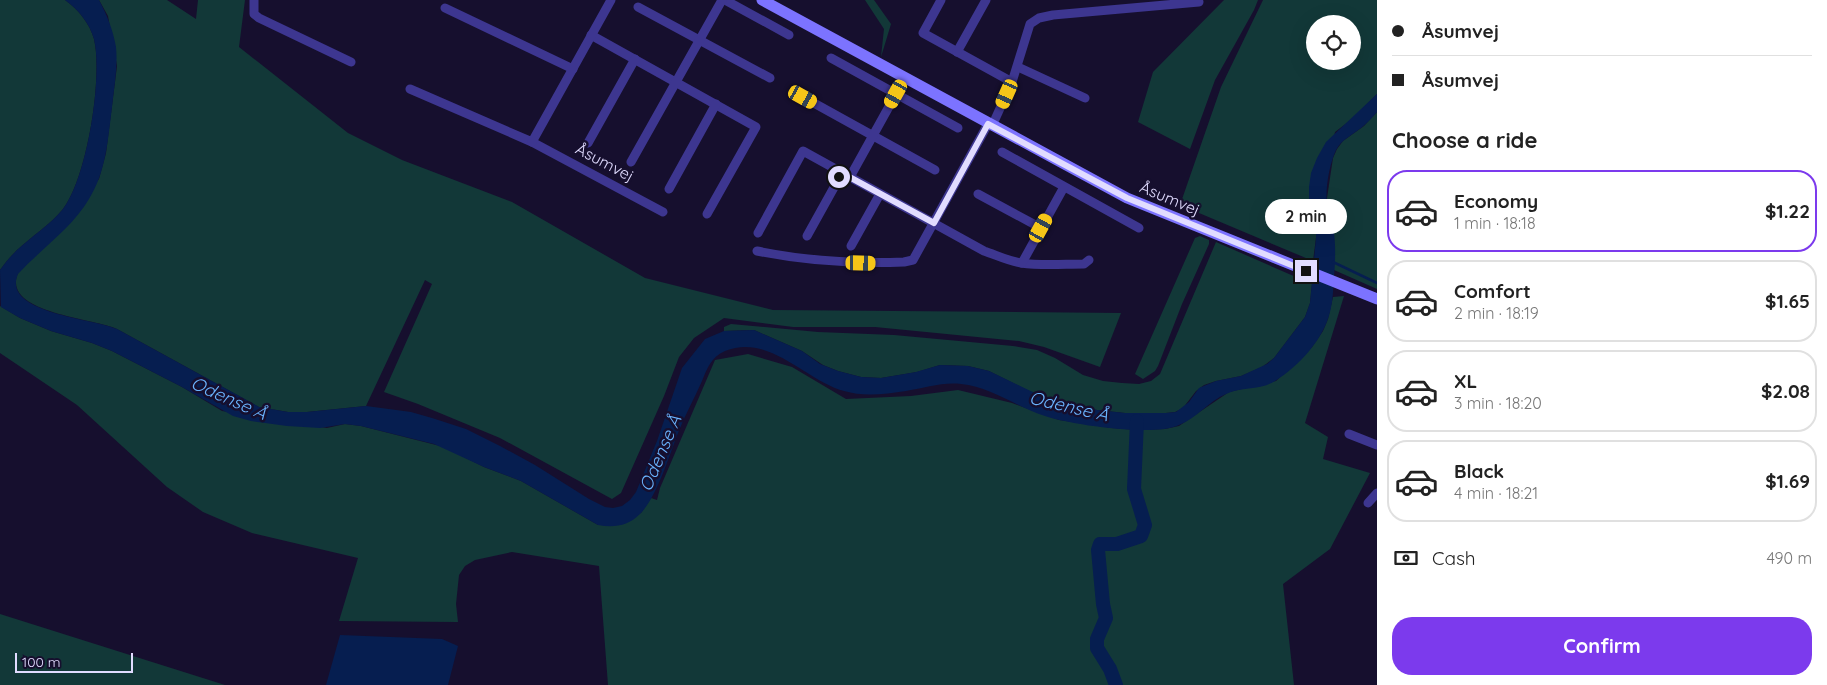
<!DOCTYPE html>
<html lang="en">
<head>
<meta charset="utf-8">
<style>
	body { margin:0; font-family:Quicksand,sans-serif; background:#f6f6f6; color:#222; height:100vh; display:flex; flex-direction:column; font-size:19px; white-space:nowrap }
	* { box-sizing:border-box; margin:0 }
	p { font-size:16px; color:#767676 }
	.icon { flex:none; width:28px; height:28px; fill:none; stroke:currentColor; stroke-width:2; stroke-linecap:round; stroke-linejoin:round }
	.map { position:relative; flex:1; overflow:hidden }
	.details { display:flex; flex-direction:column; background:#fff; width:450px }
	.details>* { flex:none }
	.guide { display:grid; align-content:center; height:110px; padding:0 15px; background:#fff }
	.tools { position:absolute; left:1306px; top:15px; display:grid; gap:10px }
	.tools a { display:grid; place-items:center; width:55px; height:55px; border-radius:50%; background:#fff; box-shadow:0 5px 20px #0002; font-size:25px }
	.scale { position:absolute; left:15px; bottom:12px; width:118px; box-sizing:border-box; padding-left:5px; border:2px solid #e1dcff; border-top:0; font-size:14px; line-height:18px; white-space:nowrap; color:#e1dcff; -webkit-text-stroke:4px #160f2e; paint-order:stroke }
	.end { position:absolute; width:22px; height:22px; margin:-11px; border:6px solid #e1dcff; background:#111; box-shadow:0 0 0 2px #111 }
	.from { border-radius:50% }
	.bubble { position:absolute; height:35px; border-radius:18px; background:#fff; box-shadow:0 5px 20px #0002; font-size:16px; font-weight:700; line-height:35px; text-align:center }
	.car { position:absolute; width:15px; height:30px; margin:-15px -8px; border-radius:6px; box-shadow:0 0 4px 1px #0007; background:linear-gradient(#f5c518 24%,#345 0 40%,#f5c518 0 76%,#345 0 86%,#f5c518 0) }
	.guide b { display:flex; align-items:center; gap:18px; height:48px; font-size:19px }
	.guide b+b { border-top:1px solid #e0e0e0 }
	.guide i { width:12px; height:12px; background:#222 }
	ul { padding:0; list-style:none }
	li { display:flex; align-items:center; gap:15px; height:82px; margin:0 10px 8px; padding:0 5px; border:2px solid #e0e0e0; border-radius:20px }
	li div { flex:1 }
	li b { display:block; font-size:19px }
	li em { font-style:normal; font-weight:700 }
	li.on { border-color:#7c3aed }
	li>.icon { width:45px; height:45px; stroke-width:1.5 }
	h2 { padding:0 15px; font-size:22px; line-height:60px }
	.pay { display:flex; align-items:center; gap:12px; height:55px; padding:0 15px; font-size:19px }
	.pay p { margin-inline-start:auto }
	.action { display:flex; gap:10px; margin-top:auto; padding:10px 15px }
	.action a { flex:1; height:58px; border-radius:20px; background:#7c3aed; color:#fff; font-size:20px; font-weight:700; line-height:58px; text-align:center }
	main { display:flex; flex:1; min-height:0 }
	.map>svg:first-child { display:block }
	.green { fill:#123838; fill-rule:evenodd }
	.water { fill:#061e50 }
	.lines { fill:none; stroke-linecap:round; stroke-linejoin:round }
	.stream { stroke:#061e50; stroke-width:2.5 }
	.river { stroke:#061e50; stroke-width:14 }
	.street { stroke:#3d3690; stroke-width:9 }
	.secondary { stroke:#7c73ff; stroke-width:11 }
	.route { stroke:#e1dcff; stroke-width:6 }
	.labels { text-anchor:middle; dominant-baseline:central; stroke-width:5; stroke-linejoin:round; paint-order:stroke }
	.street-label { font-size:16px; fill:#e1dcff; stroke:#160f2e }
	.water-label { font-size:18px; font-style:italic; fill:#6ab4ff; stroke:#160f2e }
</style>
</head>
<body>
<main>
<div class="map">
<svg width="1377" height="685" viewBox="0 0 1377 685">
	<rect width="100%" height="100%" fill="#160f2e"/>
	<!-- green -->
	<g class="green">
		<path d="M0,0H65C78,9 90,24 94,39C103,77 87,178 63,209C50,225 32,236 17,250C11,256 5,263 0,270Z"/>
		<path d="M99,0H167L196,19L198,0H245L239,47L348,133L402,160L512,202L645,278L773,310L1121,313L1100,367L1044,347L1019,341L875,327H793L724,318L694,338L679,357L664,396L621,493L612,499L500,438L418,404L384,392L432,284L425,280L366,406L307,412H288L259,407L117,329C93,318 1,313 18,273L99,179L106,153L117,66L108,16Z"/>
		<path d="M865,0H874L891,24L881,57L884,29Z"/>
		<path d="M1224,0H1258L1254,10L1215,80L1190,149L1138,122L1153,72Z"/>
		<path d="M1263,0H1377V94L1352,119L1335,132L1316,225V238L1313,261L1180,205L1221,87ZM1315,24H1352V61H1315Z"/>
		<path d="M1377,112V289L1334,270V233L1327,208V198L1333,158L1337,149L1343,141L1364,126Z"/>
		<path d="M1200,236L1209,240V244L1182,304L1158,366L1155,371L1143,379L1135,374L1195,238Z"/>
		<path d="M1216,242L1312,284L1310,303L1305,317L1274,358L1262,367L1241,376L1216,381L1204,385L1196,391L1183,408L1175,412L1166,413H1125L1097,410L1050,399L1031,392L989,371L968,366L940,365L917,372L881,378L861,377L838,371L823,365L802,351L754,330L724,331V327L731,324L818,332L894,335L1013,346L1037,350L1055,358L1083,375L1103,381L1122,383L1139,384L1151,381L1160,374Z"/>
		<path d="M1344,296L1305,423L1328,437L1323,459L1370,473L1330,549L1283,584L1294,685H608L599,566L512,552L475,560L465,566L459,575L456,604L458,622L339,621L358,558L252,533L203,512L167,487L77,405L0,353V306L20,318L51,331L92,343L112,351L182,387L222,411L327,428L345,424L361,426L444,447L484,467L521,481L598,525L641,513L651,498L657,500L660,488L715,360L748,354L792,367L846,399L911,396L958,390L1012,403L1059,420L1112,428L1138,430L1165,429L1179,426L1229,392L1276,381L1312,347L1323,331L1328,319L1333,297Z"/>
		<path d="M0,614L225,685H0Z"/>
	</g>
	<!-- water -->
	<g class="water">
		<path d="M65,0H99C107,15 113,30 116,47C118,67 114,87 112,107C108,139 106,172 89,199C72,228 41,249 18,274C1,313 92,318 117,329L259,407L288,412H307L366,406L411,412L432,418L466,429L500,446L535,465L589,499L605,507L613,508L622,506L630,500L636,492L657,441L682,368L705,339L724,331L754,330L802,351L820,364L838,371L861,377L881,378L916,372L940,365L968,366L989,371L1041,396L1097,410L1125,413H1166L1176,412L1189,402L1199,388L1216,381L1241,376L1267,364L1274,358L1305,317L1310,303L1316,238V225L1309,199V187L1311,173L1317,158L1326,142L1377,94V112C1372,118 1367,123 1361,128C1352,135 1341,140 1336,150C1329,165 1325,190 1327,206C1328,215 1333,224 1334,233C1336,248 1335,264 1334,278C1333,290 1333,301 1330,312C1323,340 1299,366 1275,381C1259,391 1242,386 1226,394C1209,401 1197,418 1179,425C1154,437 1072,425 1045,416C1017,407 991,387 961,384C942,382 925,388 906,391C885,394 864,397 844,391C805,380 769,333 725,351C711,357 707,369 702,381C694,399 685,415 678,433C669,456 657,497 640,514C628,526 614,528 598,525L521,481L484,467L434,444L361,426L345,424L320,428L287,426L251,421L233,416L182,387L112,351L92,343L51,331L20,318L1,307L0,270C5,263 11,256 17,250C32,236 50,225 63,209C87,178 103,77 94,39C90,24 78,9 65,0Z"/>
		<path d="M340,635L442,639L458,646L448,685H326Z"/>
	</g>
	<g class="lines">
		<!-- stream -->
		<path class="stream" d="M1333,262L1377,283"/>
		<!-- river -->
		<path class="river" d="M1116,685L1110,669L1097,648V639L1106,618L1103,604L1098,550L1100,544H1117L1141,536L1145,525L1134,489L1137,421"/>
		<!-- street -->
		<g class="street">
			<path d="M254,0V14L259,18L351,62"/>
			<path d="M725,0L789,35"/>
			<path d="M941,0L923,33L1012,82"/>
			<path d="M638,7L770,78"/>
			<path d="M445,8L573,69"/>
			<path d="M591,35L756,127L707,214"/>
			<path d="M957,52L986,0"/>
			<path d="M831,58L958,128"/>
			<path d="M1018,67L1085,98"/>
			<path d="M410,89L532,142L663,212"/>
			<path d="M803,97L935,170"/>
			<path d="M992,126L1012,82L1030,24L1039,18L1053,15L1199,2"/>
			<path d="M532,142L611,0"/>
			<path d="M588,143L635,59"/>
			<path d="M1002,152L1139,228"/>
			<path d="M631,162L722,0"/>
			<path d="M850,177L896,94"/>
			<path d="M669,189L716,104"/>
			<path d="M978,194L1041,228"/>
			<path d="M758,233L803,151L984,251C996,255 1008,261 1021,263C1042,266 1063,264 1084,264L1089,260"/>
			<path d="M807,236L842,173"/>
			<path d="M851,246L880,194"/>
			<path d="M757,251C806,261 855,264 904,262L913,260L988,124"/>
			<path d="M1022,263L1064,187"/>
			<path d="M1349,434L1377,445"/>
			<path d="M1368,503L1377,493"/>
		</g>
		<!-- secondary -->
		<path class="secondary" d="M762,0L1127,198L1377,299"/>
	</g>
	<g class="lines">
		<!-- route -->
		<path class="route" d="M839,177L842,173L934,223L988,124L1127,198L1306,271"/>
	</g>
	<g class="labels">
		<!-- street labels -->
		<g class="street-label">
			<text transform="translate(605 162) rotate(28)">Åsumvej</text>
			<text transform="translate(1170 198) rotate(23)">Åsumvej</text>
		</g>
		<!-- water labels -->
		<g class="water-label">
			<text transform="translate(229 398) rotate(24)">Odense Å</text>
			<text transform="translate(1069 406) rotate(13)">Odense Å</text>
			<text transform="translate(660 453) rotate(-67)">Odense Å</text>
		</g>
	</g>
</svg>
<div class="tools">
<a><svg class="icon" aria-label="locate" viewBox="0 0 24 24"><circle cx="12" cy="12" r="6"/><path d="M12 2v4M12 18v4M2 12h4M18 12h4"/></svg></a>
</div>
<div class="scale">100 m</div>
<i class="end from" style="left:839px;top:177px"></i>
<i class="end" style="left:1306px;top:271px"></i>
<div class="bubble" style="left:1265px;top:199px;width:82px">2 min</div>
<i class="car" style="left:896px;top:94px;rotate:209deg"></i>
<i class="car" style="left:1007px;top:94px;rotate:204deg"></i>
<i class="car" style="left:803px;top:97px;rotate:119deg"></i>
<i class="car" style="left:1041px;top:228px;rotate:29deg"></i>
<i class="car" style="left:861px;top:263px;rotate:91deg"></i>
</div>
<section class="details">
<div class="guide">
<b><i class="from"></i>Åsumvej</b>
<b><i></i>Åsumvej</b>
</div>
<h2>Choose a ride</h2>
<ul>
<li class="on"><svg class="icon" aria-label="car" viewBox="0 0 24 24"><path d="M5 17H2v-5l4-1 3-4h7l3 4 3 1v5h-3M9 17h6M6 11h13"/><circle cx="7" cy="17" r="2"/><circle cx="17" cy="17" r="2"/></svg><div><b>Economy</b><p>1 min · 18:18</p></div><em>$1.22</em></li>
<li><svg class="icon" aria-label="car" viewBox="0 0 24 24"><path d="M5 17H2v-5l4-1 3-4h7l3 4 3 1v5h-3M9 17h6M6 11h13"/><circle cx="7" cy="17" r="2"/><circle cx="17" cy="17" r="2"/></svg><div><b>Comfort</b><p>2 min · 18:19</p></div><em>$1.65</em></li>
<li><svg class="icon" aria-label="car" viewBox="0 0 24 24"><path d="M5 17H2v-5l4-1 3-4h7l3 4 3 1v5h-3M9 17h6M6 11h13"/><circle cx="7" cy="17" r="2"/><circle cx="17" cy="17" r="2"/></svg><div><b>XL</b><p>3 min · 18:20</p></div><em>$2.08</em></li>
<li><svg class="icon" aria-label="car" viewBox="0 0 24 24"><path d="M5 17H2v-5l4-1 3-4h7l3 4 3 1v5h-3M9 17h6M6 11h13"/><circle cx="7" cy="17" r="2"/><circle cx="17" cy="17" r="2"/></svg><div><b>Black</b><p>4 min · 18:21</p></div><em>$1.69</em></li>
</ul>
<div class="pay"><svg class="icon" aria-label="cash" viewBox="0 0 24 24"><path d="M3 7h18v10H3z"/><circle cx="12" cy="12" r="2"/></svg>Cash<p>490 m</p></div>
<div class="action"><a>Confirm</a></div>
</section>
</main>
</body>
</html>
